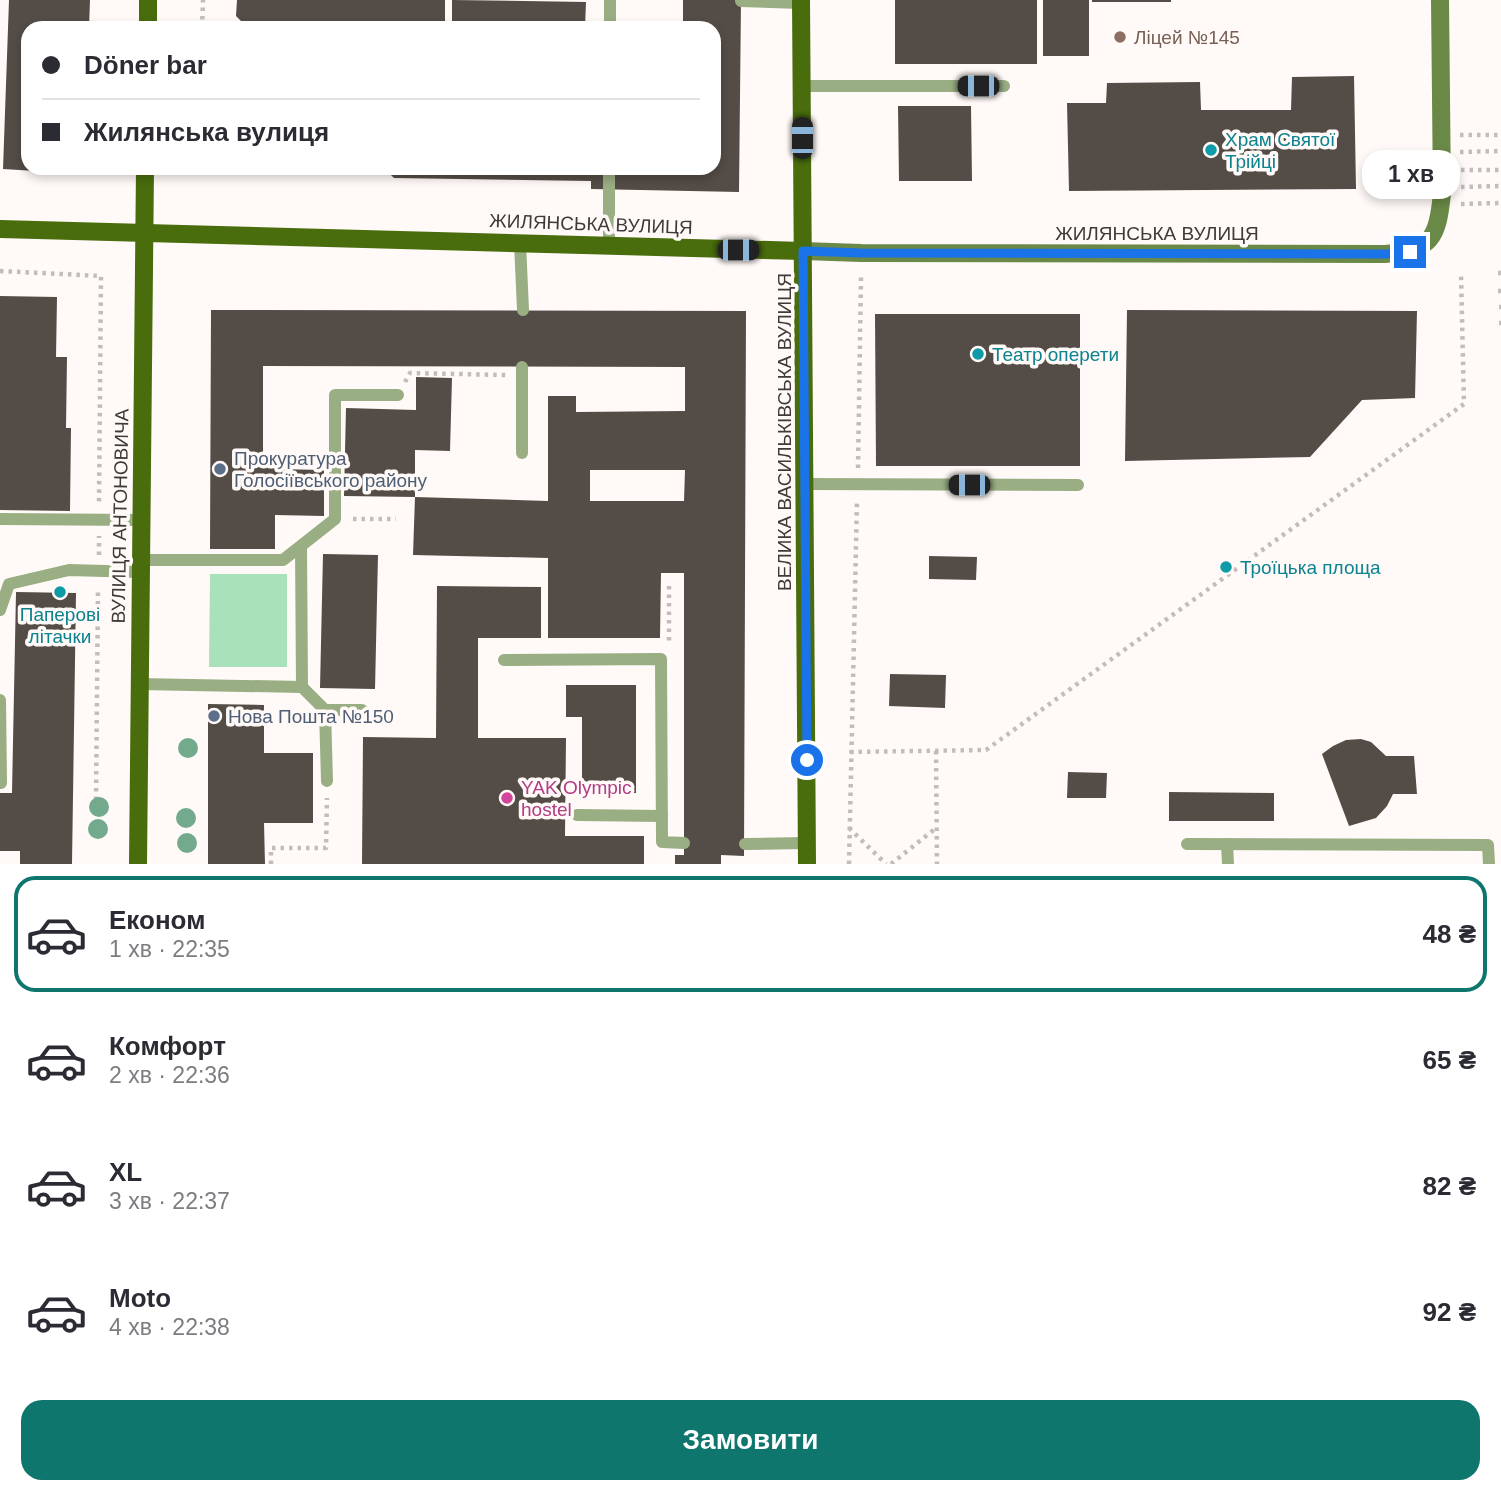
<!DOCTYPE html>
<html lang="uk">
<head>
<meta charset="utf-8">
<style>
	body { margin:0; font-family:Arial,sans-serif; background:#f2f2f3; color:#2b2b33; height:100vh; display:flex; flex-direction:column; font-size:26px; white-space:nowrap }
	* { box-sizing:border-box; margin:0 }
	p { font-size:23px; color:#7c7c81 }
	.icon { flex:none; width:38px; height:38px; fill:none; stroke:currentColor; stroke-width:2; stroke-linecap:round; stroke-linejoin:round }
	.map { position:relative; height:864px; overflow:hidden }
	.sheet { display:flex; flex-direction:column; background:#fff; flex:1 }
	.sheet>* { flex:none }
	.guide { position:absolute; left:21px; top:21px; width:700px; height:154px; border-radius:21px; box-shadow:0 4px 10px #0003; display:grid; align-content:center; height:154px; padding:0 21px; background:#fff }
	.end { position:absolute; width:32px; height:32px; margin:-16px; border:9px solid #1a73e8; background:#fff; box-shadow:0 0 0 4px #fff }
	.from { border-radius:50% }
	.bubble { position:absolute; height:49px; border-radius:21px; background:#fff; box-shadow:0 4px 10px #0003; font-size:23px; font-weight:800; line-height:49px; text-align:center }
	.car { position:absolute; width:21px; height:42px; margin:-21px -10px; border-radius:9px; box-shadow:0 0 5px 2px #0007; background:linear-gradient(#222 24%,#8ab4d8 0 40%,#222 0 76%,#8ab4d8 0 86%,#222 0) }
	.guide b { display:flex; align-items:center; gap:24px; height:66px; font-size:26px }
	.guide b+b { border-top:2px solid #e1e1e2 }
	.guide i { width:18px; height:18px; background:#2b2b33 }
	ul { padding:12px 0 0; list-style:none }
	li { display:flex; align-items:center; gap:21px; height:116px; margin:0 14px 10px; padding:0 7px; border:4px solid transparent; border-radius:21px }
	li div { flex:1 }
	li b { display:block; font-size:26px }
	li em { font-style:normal; font-weight:800 }
	li.active { border-color:#0f766e }
	li>.icon { width:63px; height:63px; stroke-width:1.5 }
	.cta { display:flex; gap:14px; margin-top:auto; padding:14px 21px }
	.cta a { flex:1; height:80px; border-radius:21px; background:#0f766e; color:#fff; font-size:28px; font-weight:800; line-height:80px; text-align:center }
	.map>svg:first-child { display:block }
	.green { fill:#a9e1ba }
	.building { fill:#544c46; fill-rule:evenodd }
	.lines { fill:none; stroke-linecap:round; stroke-linejoin:round }
	.path { stroke:#c2bdbb; stroke-width:4.5; stroke-dasharray:3.5 5; stroke-linecap:butt }
	.service { stroke:#99ae83; stroke-width:12 }
	.secondary { stroke:#6a8846; stroke-width:18 }
	.primary { stroke:#496c0d; stroke-width:18 }
	.tree { fill:#73aa8e }
	.route { stroke:#1a73e8; stroke-width:9 }
	.education-dot { fill:#8d6e63; stroke:#fffaf7; stroke-width:2.5 }
	.culture-dot { fill:#0f9aa8; stroke:#fffaf7; stroke-width:2.5 }
	.service-dot { fill:#5c6f8a; stroke:#fffaf7; stroke-width:2.5 }
	.hotel-dot { fill:#d1479c; stroke:#fffaf7; stroke-width:2.5 }
	.labels { text-anchor:middle; dominant-baseline:central; stroke-width:7; stroke-linejoin:round; paint-order:stroke }
	.education-label { font-size:19px; fill:#785e54; stroke:#fffaf7; text-anchor:start }
	.culture-label { font-size:19px; fill:#0d838f; stroke:#fffaf7; text-anchor:start }
	.street-label { font-size:19px; fill:#3f3a38; stroke:#fffaf7 }
	.service-label { font-size:19px; fill:#4e5e75; stroke:#fffaf7; text-anchor:start }
	.hotel-label { font-size:19px; fill:#b23c85; stroke:#fffaf7; text-anchor:start }
</style>
</head>
<body>
<div class="map">
<svg width="1501" height="864" viewBox="0 0 1501 864">
	<rect width="100%" height="100%" fill="#fffaf7"/>
	<!-- green -->
	<path class="green" d="M210,574H287V667H209Z"/>
	<!-- building -->
	<g class="building">
		<path d="M9,0H90L89,28H28V168H85V174L3,169Z"/>
		<path d="M237,0H445V28H248L236,16Z"/>
		<path d="M452,0L586,2L585,28H452Z"/>
		<path d="M683,0H741L739,192L591,189V181L394,178L384,168H714V28H683Z"/>
		<rect x="895" y="0" width="142" height="64"/>
		<rect x="1043" y="0" width="46" height="56"/>
		<rect x="1092" y="0" width="79" height="2"/>
		<path d="M1354,76L1356,189L1069,191L1067,103H1106L1107,83L1200,82L1201,110H1291L1292,77Z"/>
		<path d="M898,106H971L972,181H899Z"/>
		<path d="M0,296L57,297L56,357H67L66,428H71L70,511L0,510Z"/>
		<path d="M211,310L746,311L744,856L721,855V864H675V855H684V573H661L660,638H548V558L413,555L415,497L548,501V396H576V412L685,411V367L263,366V455H275V469L324,470V516L275,515V549H210ZM590,470H685L684,501H590Z"/>
		<path d="M1127,310L1417,311L1415,398L1362,400L1310,457L1125,461Z"/>
		<path d="M875,314H1080V466H876Z"/>
		<path d="M416,377L452,378L450,451L415,450V497L344,496L346,408L416,410Z"/>
		<path d="M323,554L378,555L375,689L320,688Z"/>
		<path d="M929,556L977,557L976,580L929,579Z"/>
		<path d="M437,586L541,587V638H478V738H566L565,836H644V864H362L363,737L436,738Z"/>
		<path d="M16,592L76,593L72,864H20V851H0V793H12Z"/>
		<path d="M890,674L946,675L945,708L889,706Z"/>
		<path d="M566,685H636V793H582V717H566Z"/>
		<path d="M208,704L264,705V753H313V823H264L265,864H208Z"/>
		<path d="M1361,739L1371,742L1386,756H1414L1417,794H1393L1387,806L1376,818L1349,826L1322,754L1333,746L1346,740Z"/>
		<path d="M1068,772L1107,773L1106,798H1067Z"/>
		<path d="M1169,792L1274,793V821H1169Z"/>
	</g>
	<g class="lines">
		<!-- path -->
		<g class="path">
			<path d="M202,28L203,0"/>
			<path d="M1460,135H1501"/>
			<path d="M1460,152L1501,151"/>
			<path d="M1461,170H1501"/>
			<path d="M200,175V168"/>
			<path d="M1461,187L1501,186"/>
			<path d="M1461,204L1501,203"/>
			<path d="M0,271L101,276L99,502"/>
			<path d="M1498,273H1501"/>
			<path d="M1498,291H1501"/>
			<path d="M1499,307H1501"/>
			<path d="M1499,323H1501"/>
			<path d="M405,382L410,373L506,375"/>
			<path d="M858,468L861,277"/>
			<path d="M353,519H396"/>
			<path d="M99,555V536"/>
			<path d="M669,586V643"/>
			<path d="M936,751L937,864"/>
			<path d="M850,752L986,750L1464,404L1461,274"/>
			<path d="M96,800L98,588"/>
			<path d="M849,828L886,864"/>
			<path d="M271,864V848H326L327,798"/>
			<path d="M849,864L857,501"/>
			<path d="M891,864L936,828"/>
		</g>
		<!-- service -->
		<g class="service">
			<path d="M741,1L801,3"/>
			<path d="M610,28V0"/>
			<path d="M802,86H1004"/>
			<path d="M609,189V246"/>
			<path d="M609,194V168"/>
			<path d="M520,243L523,310"/>
			<path d="M522,453V367"/>
			<path d="M805,484L1078,485"/>
			<path d="M0,519L140,520"/>
			<path d="M301,547L302,687L325,710L327,781"/>
			<path d="M140,560H283L335,519V395H398"/>
			<path d="M0,610L9,584L69,570L140,572"/>
			<path d="M504,660L661,659L662,842L684,843"/>
			<path d="M139,684L302,687"/>
			<path d="M0,700L1,783"/>
			<path d="M325,710H362"/>
			<path d="M577,815L662,816"/>
			<path d="M745,844L807,843"/>
			<path d="M1187,844L1488,845L1489,864"/>
			<path d="M1227,844L1228,864"/>
		</g>
		<!-- secondary -->
		<path class="secondary" d="M803,251L861,253L1385,254C1432,250 1437,239 1442,194L1440,0"/>
		<!-- primary -->
		<g class="primary">
			<path d="M801,0L807,864"/>
			<path d="M148,28V0"/>
			<path d="M0,229L803,251"/>
			<path d="M138,864L145,168"/>
		</g>
	</g>
	<!-- trees -->
	<g class="tree">
		<circle cx="188" cy="748" r="10"/>
		<circle cx="99" cy="807" r="10"/>
		<circle cx="186" cy="818" r="10"/>
		<circle cx="98" cy="829" r="10"/>
		<circle cx="187" cy="843" r="10"/>
	</g>
	<g class="lines">
		<!-- route -->
		<path class="route" d="M807,760L803,251L861,253L1385,254L1410,252"/>
	</g>
	<!-- markers -->
	<circle class="education-dot" cx="1120" cy="37" r="7"/>
	<g class="culture-dot">
		<circle cx="1211" cy="150" r="7"/>
		<circle cx="978" cy="354" r="7"/>
		<circle cx="1226" cy="567" r="7"/>
		<circle cx="60" cy="592" r="7"/>
	</g>
	<g class="service-dot">
		<circle cx="220" cy="469" r="7"/>
		<circle cx="214" cy="716" r="7"/>
	</g>
	<circle class="hotel-dot" cx="507" cy="798" r="7"/>
	<g class="labels">
		<!-- education labels -->
		<g class="education-label">
			<text x="1134" y="37">Ліцей №145</text>
		</g>
		<!-- culture labels -->
		<g class="culture-label">
			<text x="1225" y="139">Храм Святої<tspan x="1225" dy="22">Трійці</tspan></text>
			<text x="992" y="354">Театр оперети</text>
			<text x="1240" y="567">Троїцька площа</text>
			<text x="60" y="614" text-anchor="middle">Паперові<tspan x="60" dy="22">літачки</tspan></text>
		</g>
		<!-- street labels -->
		<g class="street-label">
			<text transform="translate(591 224) rotate(2)">ЖИЛЯНСЬКА ВУЛИЦЯ</text>
			<text x="1157" y="233">ЖИЛЯНСЬКА ВУЛИЦЯ</text>
			<text transform="translate(784 432) rotate(-90)">ВЕЛИКА ВАСИЛЬКІВСЬКА ВУЛИЦЯ</text>
			<text transform="translate(120 516) rotate(-89)">ВУЛИЦЯ АНТОНОВИЧА</text>
		</g>
		<!-- service labels -->
		<g class="service-label">
			<text x="234" y="458">Прокуратура<tspan x="234" dy="22">Голосіївського району</tspan></text>
			<text x="228" y="716">Нова Пошта №150</text>
		</g>
		<!-- hotel labels -->
		<g class="hotel-label">
			<text x="521" y="787">YAK Olympic<tspan x="521" dy="22">hostel</tspan></text>
		</g>
	</g>
</svg>
<i class="end from" style="left:807px;top:760px"></i>
<i class="end" style="left:1410px;top:252px"></i>
<div class="bubble" style="left:1362px;top:150px;width:98px">1 хв</div>
<i class="car" style="left:978px;top:86px;rotate:270deg"></i>
<i class="car" style="left:802px;top:138px;rotate:0deg"></i>
<i class="car" style="left:738px;top:250px;rotate:90deg"></i>
<i class="car" style="left:969px;top:485px;rotate:270deg"></i>
<div class="guide">
<b><i class="from"></i>Döner bar</b>
<b><i></i>Жилянська вулиця</b>
</div>
</div>
<section class="sheet">
<ul>
<li class="active"><svg class="icon" aria-label="car" viewBox="0 0 24 24"><path d="M5 17H2v-5l4-1 3-4h7l3 4 3 1v5h-3M9 17h6M6 11h13"/><circle cx="7" cy="17" r="2"/><circle cx="17" cy="17" r="2"/></svg><div><b>Економ</b><p>1 хв · 22:35</p></div><em>48 ₴</em></li>
<li><svg class="icon" aria-label="car" viewBox="0 0 24 24"><path d="M5 17H2v-5l4-1 3-4h7l3 4 3 1v5h-3M9 17h6M6 11h13"/><circle cx="7" cy="17" r="2"/><circle cx="17" cy="17" r="2"/></svg><div><b>Комфорт</b><p>2 хв · 22:36</p></div><em>65 ₴</em></li>
<li><svg class="icon" aria-label="car" viewBox="0 0 24 24"><path d="M5 17H2v-5l4-1 3-4h7l3 4 3 1v5h-3M9 17h6M6 11h13"/><circle cx="7" cy="17" r="2"/><circle cx="17" cy="17" r="2"/></svg><div><b>XL</b><p>3 хв · 22:37</p></div><em>82 ₴</em></li>
<li><svg class="icon" aria-label="car" viewBox="0 0 24 24"><path d="M5 17H2v-5l4-1 3-4h7l3 4 3 1v5h-3M9 17h6M6 11h13"/><circle cx="7" cy="17" r="2"/><circle cx="17" cy="17" r="2"/></svg><div><b>Moto</b><p>4 хв · 22:38</p></div><em>92 ₴</em></li>
</ul>
<div class="cta"><a>Замовити</a></div>
</section>
</body>
</html>
